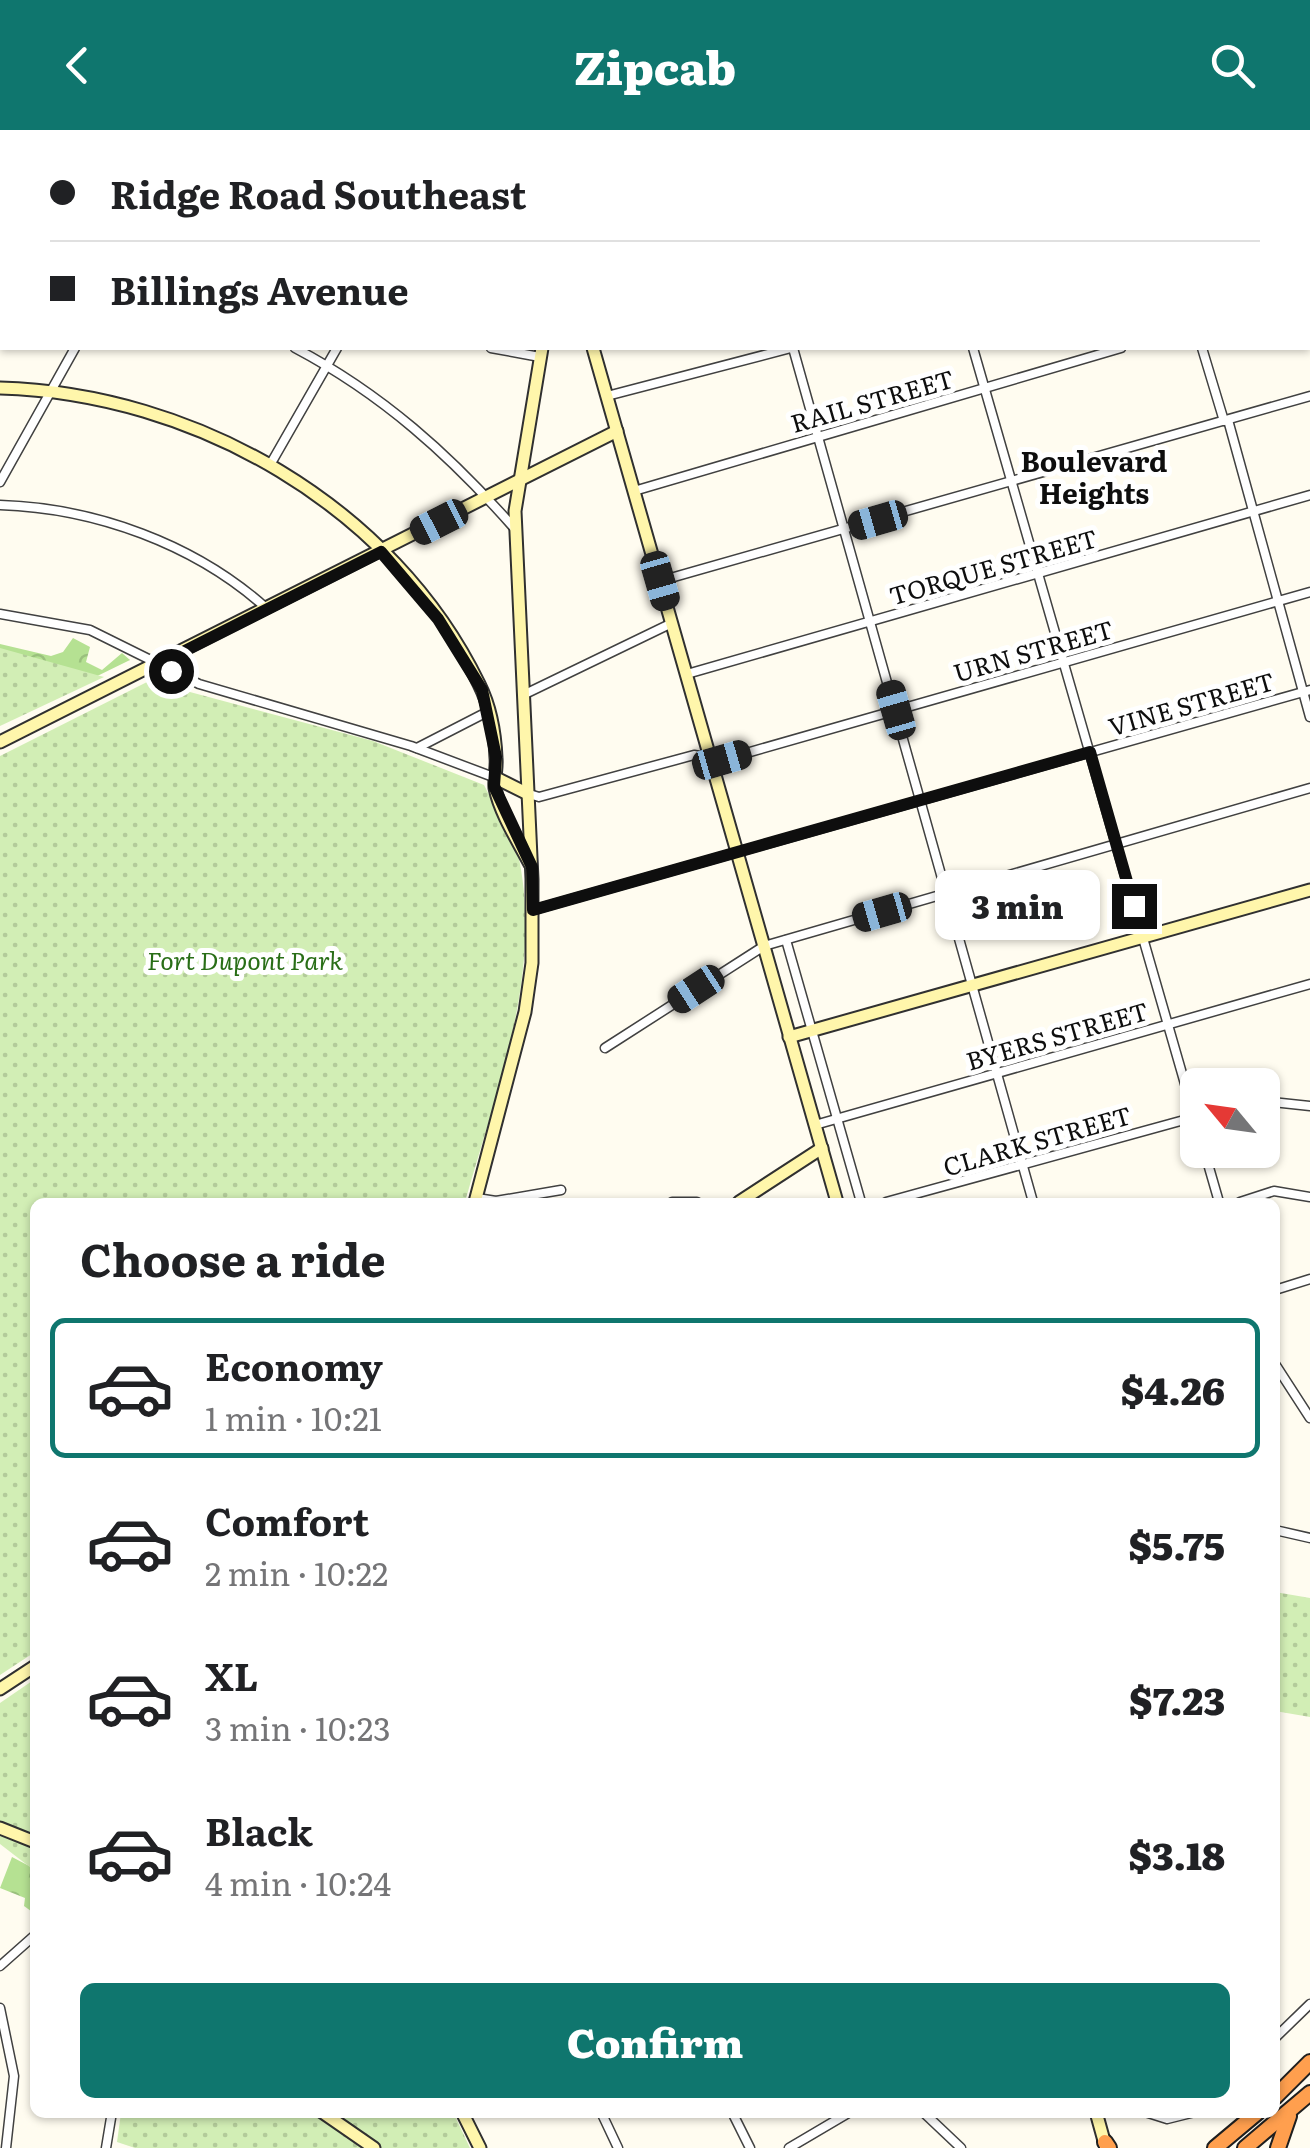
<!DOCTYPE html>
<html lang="en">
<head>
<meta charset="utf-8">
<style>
	body { margin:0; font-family:Literata,serif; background:#f2f2f2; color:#202124; height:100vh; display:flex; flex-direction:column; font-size:38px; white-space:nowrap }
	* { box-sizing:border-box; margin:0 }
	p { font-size:32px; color:#757577 }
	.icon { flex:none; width:55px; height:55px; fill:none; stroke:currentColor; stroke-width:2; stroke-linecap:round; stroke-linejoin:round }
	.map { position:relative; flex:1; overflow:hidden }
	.details { position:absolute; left:30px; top:1068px; width:1250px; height:920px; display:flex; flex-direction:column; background:#fff; border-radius:15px; box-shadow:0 2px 8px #0004 }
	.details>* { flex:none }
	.banner { position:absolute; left:0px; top:0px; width:1310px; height:220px; box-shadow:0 2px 8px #0004; display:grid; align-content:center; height:220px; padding:0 50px; background:#fff }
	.needle { width:65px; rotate:299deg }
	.tools { position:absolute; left:1180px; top:938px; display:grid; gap:20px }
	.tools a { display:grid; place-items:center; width:100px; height:100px; border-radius:15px; background:#fff; box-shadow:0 2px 8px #0004; font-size:50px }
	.end { position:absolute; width:45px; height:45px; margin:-22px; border:12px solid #0e0e0e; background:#fff; box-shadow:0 0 0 5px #fff }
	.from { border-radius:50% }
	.bubble { position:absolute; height:70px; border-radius:15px; background:#fff; box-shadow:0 2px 8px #0004; font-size:32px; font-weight:800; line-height:70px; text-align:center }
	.car { position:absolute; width:30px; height:60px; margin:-30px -15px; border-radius:12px; box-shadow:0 0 8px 2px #0007; background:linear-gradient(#222 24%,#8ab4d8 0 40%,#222 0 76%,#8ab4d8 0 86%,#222 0) }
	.banner b { display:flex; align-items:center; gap:35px; height:95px; font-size:38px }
	.banner b+b { border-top:2px solid #e0e0e0 }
	.banner i { width:25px; height:25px; background:#202124 }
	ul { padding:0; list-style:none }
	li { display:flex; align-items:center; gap:30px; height:140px; margin:0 20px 15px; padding:0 30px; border:5px solid transparent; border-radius:15px }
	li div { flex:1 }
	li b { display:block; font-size:38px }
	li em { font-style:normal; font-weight:800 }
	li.on { border-color:#0f766e }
	li>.icon { width:90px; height:90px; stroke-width:1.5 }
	h2 { padding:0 50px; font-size:45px; line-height:120px }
	.cta { display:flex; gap:20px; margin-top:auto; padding:20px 50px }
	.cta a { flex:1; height:115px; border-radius:15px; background:#0f766e; color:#fff; font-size:40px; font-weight:800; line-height:115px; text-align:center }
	header { display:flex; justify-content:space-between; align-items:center; height:130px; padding:0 50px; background:#0f766e; color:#fff; font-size:45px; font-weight:800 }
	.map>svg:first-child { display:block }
	.forest { fill:url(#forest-crowns) }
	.park { fill:url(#park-dots) }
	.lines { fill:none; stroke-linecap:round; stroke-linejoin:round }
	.street-casing { stroke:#414141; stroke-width:11 }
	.secondary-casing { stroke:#303030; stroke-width:15 }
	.highway-casing { stroke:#1f1f1f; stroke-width:18 }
	.street { stroke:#fff; stroke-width:8 }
	.secondary { stroke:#fff6ab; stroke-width:11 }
	.highway { stroke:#ff9f4e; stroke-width:14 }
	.route { stroke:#0e0e0e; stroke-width:12 }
	.labels { text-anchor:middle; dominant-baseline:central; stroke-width:10; stroke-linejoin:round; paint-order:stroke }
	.street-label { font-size:25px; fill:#0e0e0e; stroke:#fff }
	.park-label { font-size:25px; font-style:italic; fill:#296e17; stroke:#fff }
	.neighbourhood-label { font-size:28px; font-weight:bold; fill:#0e0e0e; stroke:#fff }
</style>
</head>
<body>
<header><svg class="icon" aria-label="back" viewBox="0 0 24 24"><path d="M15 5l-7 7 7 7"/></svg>Zipcab<svg class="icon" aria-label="search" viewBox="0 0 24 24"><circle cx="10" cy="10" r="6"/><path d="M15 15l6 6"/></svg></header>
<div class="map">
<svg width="1310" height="2018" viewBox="0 0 1310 2018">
	<defs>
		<pattern id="forest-crowns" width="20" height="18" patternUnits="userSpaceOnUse" patternTransform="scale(2.5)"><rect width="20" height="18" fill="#b5e192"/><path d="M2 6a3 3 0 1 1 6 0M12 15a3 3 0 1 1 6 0" fill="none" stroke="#9ac07d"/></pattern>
		<pattern id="park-dots" width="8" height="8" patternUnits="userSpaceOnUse" patternTransform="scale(2.5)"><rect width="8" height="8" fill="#d2eeb5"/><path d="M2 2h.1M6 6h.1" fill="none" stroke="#b3cb9a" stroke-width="1.8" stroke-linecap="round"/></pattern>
	</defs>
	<rect width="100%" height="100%" fill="#fffcf0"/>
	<!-- forest -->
	<g class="forest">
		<path d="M73,508L90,517L86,532L102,540L122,523L130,530L85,552L0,559V514L51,526L63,522Z"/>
		<path d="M12,1727L35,1739V1784L24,1776L25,1768L0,1758Z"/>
	</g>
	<!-- park -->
	<g class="park">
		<path d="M0,518L104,547L0,596Z"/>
		<path d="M149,551L373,611L484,655C494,676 513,701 518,724C544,842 496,961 465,1072H35V1522L0,1545V626Z"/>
		<path d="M1275,1462L1310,1468V1587L1275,1581Z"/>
		<path d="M35,1549V1741L0,1714V1573Z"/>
		<path d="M453,1982L470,2018H135L117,2012L121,1983Z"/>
	</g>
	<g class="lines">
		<!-- street casing -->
		<g class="street-casing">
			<g id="street">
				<path d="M339,0L345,2"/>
				<path d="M792,0L795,2"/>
				<path d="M1056,0L1062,2"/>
				<path d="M1248,0L1253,2"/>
				<path d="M194,2L196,0"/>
				<path d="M459,2L461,0"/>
				<path d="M1086,2L1088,0"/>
				<path d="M1223,2L1224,0"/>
				<path d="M0,39H2"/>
				<path d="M0,142H2"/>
				<path d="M295,218C382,264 450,325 515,399"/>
				<path d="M491,218L540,227"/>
				<path d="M793,218L1033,1072"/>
				<path d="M973,218L1198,999"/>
				<path d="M1202,218L1224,291"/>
				<path d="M607,266L791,218"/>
				<path d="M1228,290L1310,587"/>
				<path d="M270,335L337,218"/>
				<path d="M0,352L75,218"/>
				<path d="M634,361L1121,218"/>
				<path d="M0,375C95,378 195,414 266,478"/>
				<path d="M660,451L1310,266"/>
				<path d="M0,484L90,500L199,554L411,616L496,648"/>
				<path d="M687,544L1310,365"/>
				<path d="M523,565L672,493"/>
				<path d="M417,618L489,581"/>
				<path d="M526,663L539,667L694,625L722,630L1310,462"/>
				<path d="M533,780L1310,560"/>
				<path d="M786,810L861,1072"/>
				<path d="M605,918L764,816L1310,658"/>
				<path d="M1262,971L1310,976"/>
				<path d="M815,995L1310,854"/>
				<path d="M1204,1020L1219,1072"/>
				<path d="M477,1068L496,1071L561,1060"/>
				<path d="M672,1072H697"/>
				<path d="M886,1072L1195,987"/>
				<path d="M1240,1072L1274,1061L1310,1067"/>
				<path d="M1275,1160L1310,1149"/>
				<path d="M1275,1234L1310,1288"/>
				<path d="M1275,1400L1310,1408"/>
				<path d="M0,1836L35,1805"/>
				<path d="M0,1878L14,1946L6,2018"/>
				<path d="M1275,1908L1310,1874"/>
				<path d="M601,1982L618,2018"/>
				<path d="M732,1982L750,2018"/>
				<path d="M923,1982L961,2018"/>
				<path d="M1145,1982L1167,1989L1195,1982"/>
				<path d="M106,2018L112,1982"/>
				<path d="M789,2018L850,1982"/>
			</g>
		</g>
		<!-- secondary casing -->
		<g class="secondary-casing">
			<g id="secondary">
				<path d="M531,0L532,2"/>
				<path d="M640,2L642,0"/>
				<path d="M593,218L837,1072"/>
				<path d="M0,258C194,263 393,376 479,554C490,576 495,603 496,628C497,637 494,648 495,658C500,683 518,711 530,734"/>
				<path d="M0,612L617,301"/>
				<path d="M496,648L526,663"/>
				<path d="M789,907L1310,760"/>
				<path d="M475,1072L525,882L532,833V749L515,381L542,218"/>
				<path d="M739,1072L822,1018"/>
				<path d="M0,1559L35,1536"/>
				<path d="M0,1698L35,1712"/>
				<path d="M322,1982L374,2018"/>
				<path d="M462,1982L480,2018"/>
				<path d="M1096,1982L1106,2018"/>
			</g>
		</g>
		<!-- highway casing -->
		<g class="highway-casing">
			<g id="highway">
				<path d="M1275,1967L1310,1932"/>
				<path d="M1105,2012L1109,2018"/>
				<path d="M1215,2018L1258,1982"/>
				<path d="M1245,2018L1310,1963"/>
				<path d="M1278,2018L1289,1986"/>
			</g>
		</g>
		<!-- street -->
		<use href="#street" class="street"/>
		<!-- secondary -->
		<use href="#secondary" class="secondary"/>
		<!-- highway -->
		<use href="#highway" class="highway"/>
	</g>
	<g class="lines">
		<!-- route -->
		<path class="route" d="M171,541L159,534L381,422L438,489L482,560L496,627L494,656L532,737L533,780L1090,622L1134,776"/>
	</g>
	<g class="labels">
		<!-- street labels -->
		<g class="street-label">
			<text transform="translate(872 270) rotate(-16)">RAIL STREET</text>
			<text transform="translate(993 436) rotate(-16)">TORQUE STREET</text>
			<text transform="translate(1033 520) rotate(-16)">URN STREET</text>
			<text transform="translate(1191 573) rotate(-16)">VINE STREET</text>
			<text transform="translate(1057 905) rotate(-16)">BYERS STREET</text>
			<text transform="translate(1037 1010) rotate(-16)">CLARK STREET</text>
		</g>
		<!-- park labels -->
		<g class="park-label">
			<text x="245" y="829">Fort Dupont Park</text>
		</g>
		<!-- neighbourhood labels -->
		<g class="neighbourhood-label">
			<text x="1094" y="330">Boulevard<tspan x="1094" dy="32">Heights</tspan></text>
		</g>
	</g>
</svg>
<div class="tools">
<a><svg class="needle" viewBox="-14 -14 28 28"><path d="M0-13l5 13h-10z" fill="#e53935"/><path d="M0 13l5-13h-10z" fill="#757577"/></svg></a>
</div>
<i class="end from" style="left:171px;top:541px"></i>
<i class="end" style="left:1134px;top:776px"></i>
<div class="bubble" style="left:935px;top:740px;width:165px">3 min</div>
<i class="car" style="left:878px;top:390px;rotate:254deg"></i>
<i class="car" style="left:439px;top:392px;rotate:243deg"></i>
<i class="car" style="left:660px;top:451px;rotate:164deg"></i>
<i class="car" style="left:896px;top:580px;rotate:344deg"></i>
<i class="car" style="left:722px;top:630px;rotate:74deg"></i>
<i class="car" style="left:882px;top:782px;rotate:254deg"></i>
<i class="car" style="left:696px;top:859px;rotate:237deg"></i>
<div class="banner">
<b><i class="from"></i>Ridge Road Southeast</b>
<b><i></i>Billings Avenue</b>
</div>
<section class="details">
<h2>Choose a ride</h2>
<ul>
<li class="on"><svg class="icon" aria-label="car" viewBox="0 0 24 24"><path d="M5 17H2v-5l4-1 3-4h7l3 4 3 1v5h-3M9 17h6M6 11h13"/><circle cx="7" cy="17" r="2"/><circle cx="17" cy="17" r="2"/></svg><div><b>Economy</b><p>1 min · 10:21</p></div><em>$4.26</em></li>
<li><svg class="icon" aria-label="car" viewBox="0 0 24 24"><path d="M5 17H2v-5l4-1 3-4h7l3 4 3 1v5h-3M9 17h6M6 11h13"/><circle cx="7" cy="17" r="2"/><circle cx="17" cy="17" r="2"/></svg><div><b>Comfort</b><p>2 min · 10:22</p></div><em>$5.75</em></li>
<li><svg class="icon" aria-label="car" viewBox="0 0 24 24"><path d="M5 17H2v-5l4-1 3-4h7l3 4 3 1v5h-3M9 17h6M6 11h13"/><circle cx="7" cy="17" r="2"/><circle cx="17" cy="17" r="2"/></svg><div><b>XL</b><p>3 min · 10:23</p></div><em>$7.23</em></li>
<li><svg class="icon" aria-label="car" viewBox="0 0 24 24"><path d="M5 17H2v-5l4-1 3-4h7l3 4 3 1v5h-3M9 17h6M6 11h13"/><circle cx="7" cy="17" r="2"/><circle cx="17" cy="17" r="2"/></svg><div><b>Black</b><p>4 min · 10:24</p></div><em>$3.18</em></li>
</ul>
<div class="cta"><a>Confirm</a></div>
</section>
</div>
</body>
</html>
